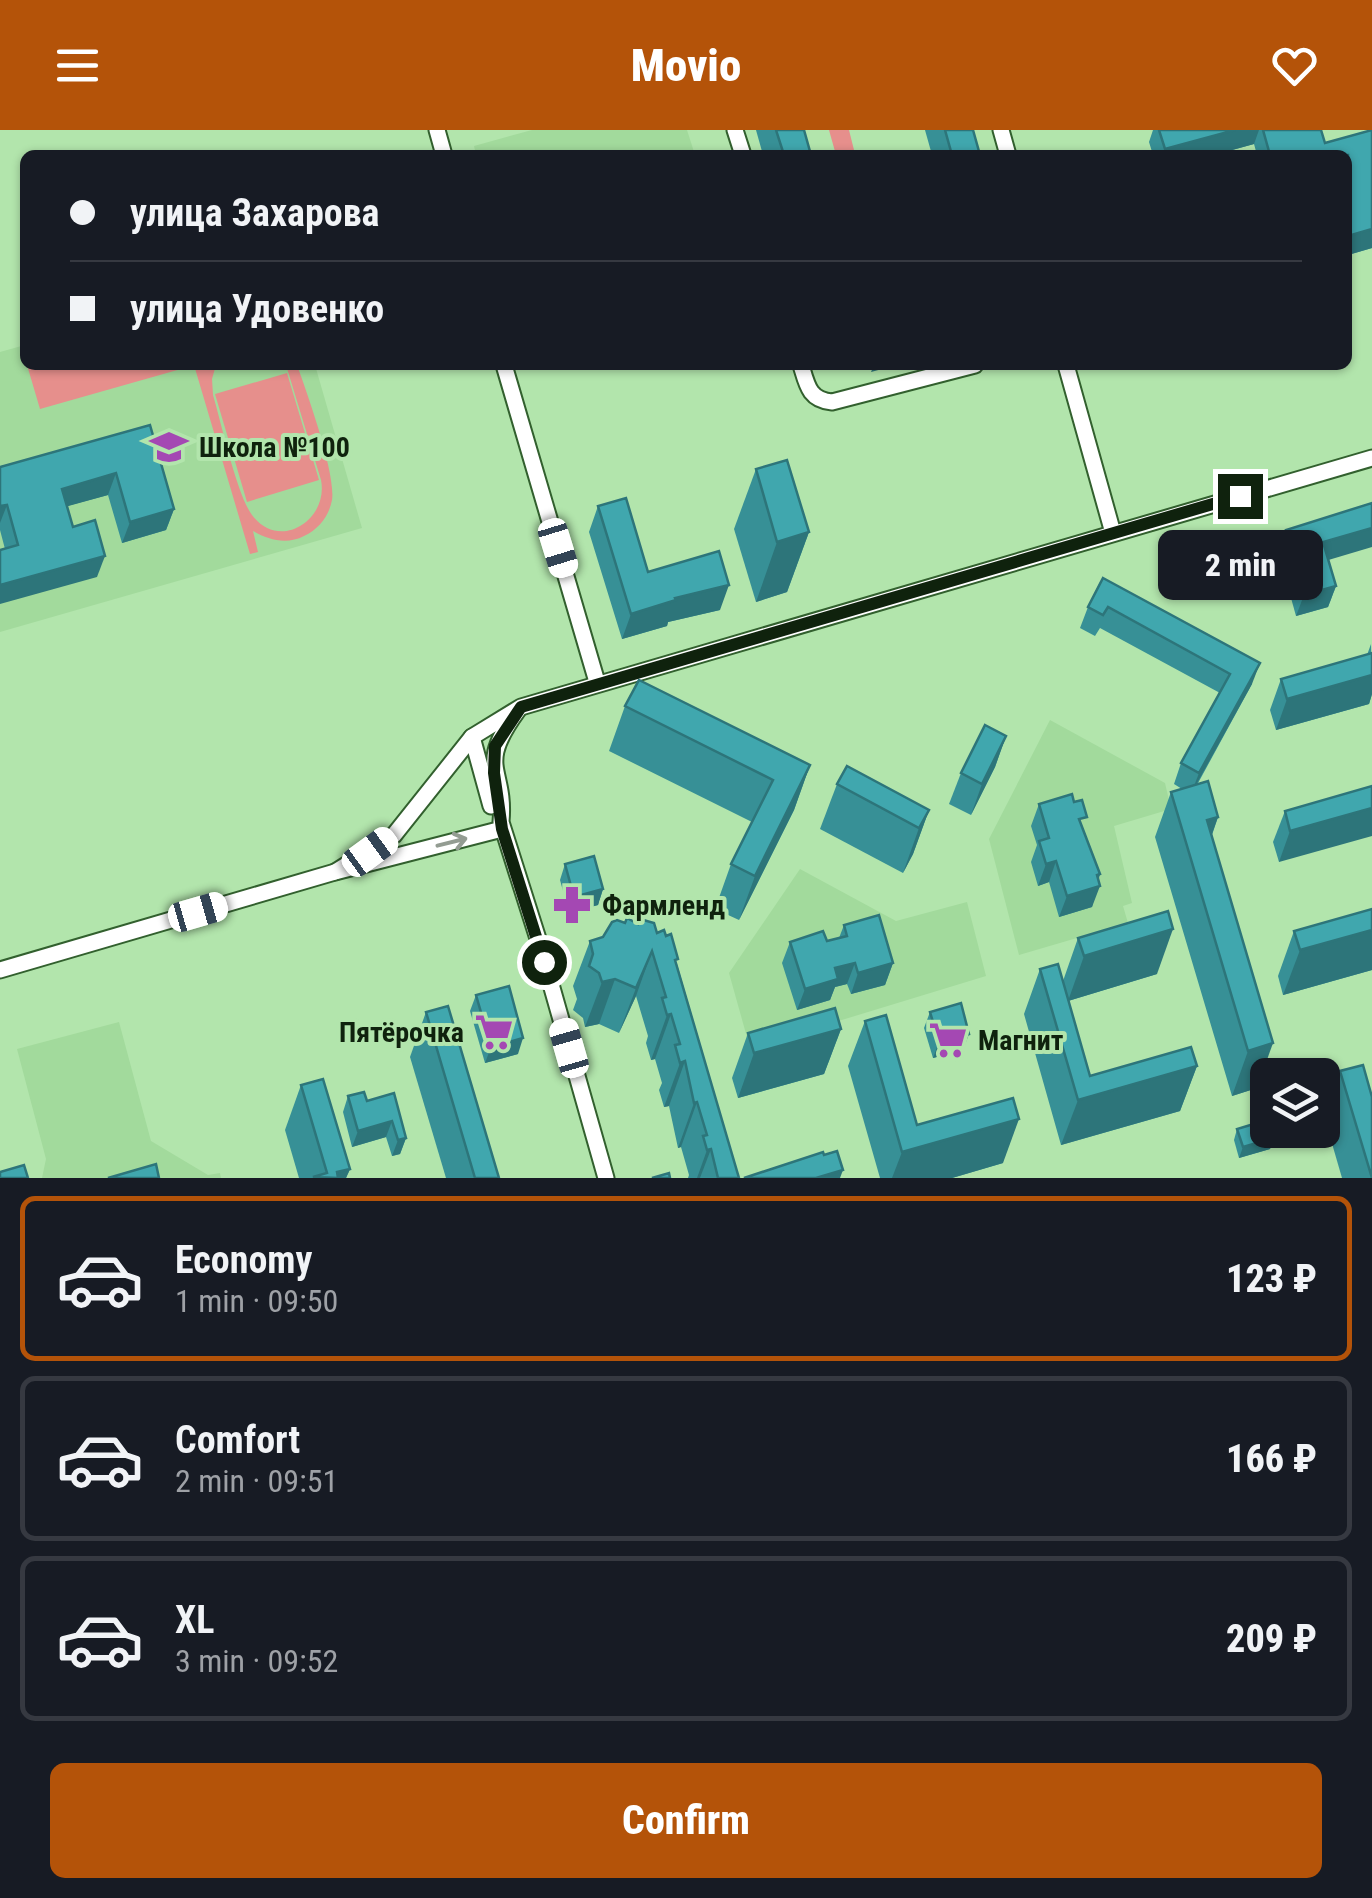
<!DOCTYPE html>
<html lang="en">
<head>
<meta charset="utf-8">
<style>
	body { margin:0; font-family:"Roboto Condensed",sans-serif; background:#242831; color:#f1f3f6; height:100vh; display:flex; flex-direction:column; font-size:38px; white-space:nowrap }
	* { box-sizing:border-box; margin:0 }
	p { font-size:32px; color:#9ea1a6 }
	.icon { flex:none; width:55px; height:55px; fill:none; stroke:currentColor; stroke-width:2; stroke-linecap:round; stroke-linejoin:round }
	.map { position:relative; height:1048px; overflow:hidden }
	.panel { display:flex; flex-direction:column; background:#171b24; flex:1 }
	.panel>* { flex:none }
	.guide { position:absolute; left:20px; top:20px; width:1332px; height:220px; border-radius:15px; box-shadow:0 2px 8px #0004; display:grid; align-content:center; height:220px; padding:0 50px; background:#171b24 }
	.tools { position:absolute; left:1250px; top:928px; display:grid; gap:20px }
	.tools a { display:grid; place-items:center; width:90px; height:90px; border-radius:15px; background:#171b24; box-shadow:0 2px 8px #0004; font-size:50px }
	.end { position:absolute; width:45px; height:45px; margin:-22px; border:12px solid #0f220d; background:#fff; box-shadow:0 0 0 5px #fff }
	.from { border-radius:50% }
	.bubble { position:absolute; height:70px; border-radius:15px; background:#171b24; box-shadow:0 2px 8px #0004; font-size:32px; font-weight:800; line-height:70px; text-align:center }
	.car { position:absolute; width:30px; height:60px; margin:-30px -15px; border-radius:12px; box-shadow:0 0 8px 2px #0007; background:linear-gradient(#fff 24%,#345 0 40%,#fff 0 76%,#345 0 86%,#fff 0) }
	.guide b { display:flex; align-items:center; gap:35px; height:95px; font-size:38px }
	.guide b+b { border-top:2px solid #363941 }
	.guide i { width:25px; height:25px; background:#f1f3f6 }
	ul { padding:18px 0 0; list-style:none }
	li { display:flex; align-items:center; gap:30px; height:165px; margin:0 20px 15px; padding:0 30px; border:5px solid #363941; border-radius:15px }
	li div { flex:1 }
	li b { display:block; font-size:38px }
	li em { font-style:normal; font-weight:800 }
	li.selected { border-color:#b45309 }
	li>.icon { width:90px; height:90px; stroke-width:1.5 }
	.primary-button { display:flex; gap:20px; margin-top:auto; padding:20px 50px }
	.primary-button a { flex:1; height:115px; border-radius:15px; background:#b45309; color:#fff; font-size:40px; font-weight:800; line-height:115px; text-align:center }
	header { display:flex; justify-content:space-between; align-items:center; height:130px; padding:0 50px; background:#b45309; color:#fff; font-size:45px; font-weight:800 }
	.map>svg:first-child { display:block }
	.built { fill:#a2da9c }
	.green { fill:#e68f8c }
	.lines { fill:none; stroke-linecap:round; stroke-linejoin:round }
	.street-casing { stroke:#32602e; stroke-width:19 }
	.street { stroke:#fff; stroke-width:15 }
	.wall { fill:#379096 }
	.shaded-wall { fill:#2d757a }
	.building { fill:#40a7ae; stroke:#2d757a; stroke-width:2.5 }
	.oneway { stroke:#939c92 }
	.route { stroke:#0f220d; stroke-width:12 }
	.labels { text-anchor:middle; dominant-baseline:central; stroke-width:8; stroke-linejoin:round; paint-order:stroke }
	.poi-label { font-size:28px; font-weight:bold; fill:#0f220d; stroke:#b2e5ac; text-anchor:start }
</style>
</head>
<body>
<header><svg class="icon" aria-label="menu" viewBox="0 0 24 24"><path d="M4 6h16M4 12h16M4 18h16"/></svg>Movio<svg class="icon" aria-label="heart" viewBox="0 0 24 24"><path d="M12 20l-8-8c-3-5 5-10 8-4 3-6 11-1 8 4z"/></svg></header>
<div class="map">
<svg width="1372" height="1048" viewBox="0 0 1372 1048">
	<rect width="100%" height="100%" fill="#b2e5ac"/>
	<!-- built -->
	<g class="built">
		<path d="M532,0H687L695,25H476L474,16Z"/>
		<path d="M25,215V235H315L362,398L0,502V222Z"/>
		<path d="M1050,590L1165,653L1171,679L1114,696L1132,773L1123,776L1128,793L1019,825L989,709Z"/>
		<path d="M800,739L896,791L967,772L986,846L750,918L729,843Z"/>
		<path d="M119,892L151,1011L208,1045L220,1043L221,1048H42L46,1029L17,919Z"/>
	</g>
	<!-- green -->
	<g class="green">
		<path d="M829,0H849L854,20L836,25Z"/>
		<path d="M27,235H180L181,239L40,279Z"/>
		<path d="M194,235H216L212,249L213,265C221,292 237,365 252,385C279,422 329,390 321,350L286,235H297C307,263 336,344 332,370C329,386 319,399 304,406C287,415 268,410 253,401L258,422L250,424Z"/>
		<path d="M287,243L319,350L247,372L215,264Z"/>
	</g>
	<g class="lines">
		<!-- street casing -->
		<g class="street-casing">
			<g id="street">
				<path d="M437,0L444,25"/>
				<path d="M735,0L743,25"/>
				<path d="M1001,0L1008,25"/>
				<path d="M504,235L597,552"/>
				<path d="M801,235C807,255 809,270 832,272L975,235"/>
				<path d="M1066,235L1113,403"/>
				<path d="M518,580C475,639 506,636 501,692L539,812L606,1048"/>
				<path d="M472,607L491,676"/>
				<path d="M335,742L394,705L472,607L521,577L1372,328"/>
				<path d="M0,840L335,742L502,699"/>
			</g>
		</g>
		<!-- street -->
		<use href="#street" class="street"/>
	</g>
	<!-- wall -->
	<g class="wall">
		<path d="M756,0H804L811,25H763Z"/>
		<path d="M925,0H973L980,25H932Z"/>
		<path d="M1153,0H1321L1325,13L1372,0V118L1348,125V25H1257L1254,14L1214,25H1153L1149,12Z"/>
		<path d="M150,295L174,379L166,400L122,413L108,365L67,376L73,397L97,447L5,419L0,400V337Z"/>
		<path d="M756,339L809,402L787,462L756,472L734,399Z"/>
		<path d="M598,376L648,442L720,480L668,492L667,496L622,509L589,402Z"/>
		<path d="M1286,400L1328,430L1336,456L1328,477L1296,486L1278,421Z"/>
		<path d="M1103,448L1252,554L1197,655L1218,687L1212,705L1257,958L1232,966L1155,707L1171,662L1182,659L1174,654L1181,633L1220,563L1100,498L1095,506L1080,498L1088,477Z"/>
		<path d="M1371,514L1372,564L1369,574L1276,600L1270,580L1281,549L1367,525Z"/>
		<path d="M625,576L810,635L794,680L739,790L715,779L731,734L752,692L609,621Z"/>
		<path d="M1006,606L995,637L971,685L949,674L961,643Z"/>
		<path d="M837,654L929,680L913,724L903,743L820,699Z"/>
		<path d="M1372,656L1279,732L1273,712L1285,681Z"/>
		<path d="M1039,674L1083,698L1100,744L1092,777L1059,787L1049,752L1038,756L1031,732L1037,715L1031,696Z"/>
		<path d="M565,734L603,759L598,775L569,783L560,750Z"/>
		<path d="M1372,779V840L1283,865L1278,846L1294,801Z"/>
		<path d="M625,793L657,803L677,834L739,1048H688L689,1045L681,1017L678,1018L669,976L664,977L659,960L662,953L655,929L651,930L646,913L648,906L636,866L619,903L599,894L585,897L583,888L573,880L577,869L573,856L590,811L603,807Z"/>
		<path d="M844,795L893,833L885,855L851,864L847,854L835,857L830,870L797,880L782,833L790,812L827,811L839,808Z"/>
		<path d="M1078,808L1157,844L1068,871L1090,946L1197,936L1180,981L1061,1015L1024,884L1040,839L1063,851Z"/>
		<path d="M476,865L518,924L485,933L470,881Z"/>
		<path d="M426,882L499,1048H446L410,927Z"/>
		<path d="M930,882L963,920L933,928L924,898Z"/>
		<path d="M865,891L917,995L1003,1033L952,1048H880L848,936Z"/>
		<path d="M841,899L824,944L738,968L732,948L748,903Z"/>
		<path d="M1340,941L1372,1048H1342L1324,986Z"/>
		<path d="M301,955L350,1039L346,1048H299L285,1000Z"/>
		<path d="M394,963L406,1008L400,1024L392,1026L386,1007L352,1017L343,982L348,966L367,971Z"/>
		<path d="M1237,999L1274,1008L1270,1019L1239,1028L1234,1010Z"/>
	</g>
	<!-- shaded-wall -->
	<g class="shaded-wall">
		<path d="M1235,0H1259L1254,14L1214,25H1163L1165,19Z"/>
		<path d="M1372,99V118L1348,125V106Z"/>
		<path d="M874,235H897L871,242Z"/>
		<path d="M116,343L108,365L54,380L62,359Z"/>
		<path d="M7,375L0,393V376Z"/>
		<path d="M174,379L166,400L122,413L130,392Z"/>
		<path d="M1372,398V417L1315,434L1323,412Z"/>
		<path d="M809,402L787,462L756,472L777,412Z"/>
		<path d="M105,426L97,447L0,474V455Z"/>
		<path d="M729,455L720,480L668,492L667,496L622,509L631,484L675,468Z"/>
		<path d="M1336,456L1328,477L1296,486L1304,465Z"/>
		<path d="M1260,533L1252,554L1191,664L1199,643Z"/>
		<path d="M1372,545V564L1369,574L1276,600L1287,569Z"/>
		<path d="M1006,606L995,637L971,685L982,654Z"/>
		<path d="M810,635L794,680L739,790L755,746Z"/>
		<path d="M1372,678V706L1279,732L1290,701Z"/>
		<path d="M929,680L913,724L903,743L919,698Z"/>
		<path d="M1218,687L1202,732L1207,690Z"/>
		<path d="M1056,731L1049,752L1038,756L1046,734Z"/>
		<path d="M1100,744L1095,757L1100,756L1092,777L1059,787L1067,766Z"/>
		<path d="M603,759L598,775L569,783L574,767Z"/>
		<path d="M1173,799L1157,844L1068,871L1084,826Z"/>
		<path d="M1372,800V840L1283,865L1300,820Z"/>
		<path d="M652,821L636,866L619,903L636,858Z"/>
		<path d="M855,833L847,854L835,857L830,870L797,880L805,859L835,838Z"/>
		<path d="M893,833L885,855L851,864L858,843Z"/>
		<path d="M615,849L599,894L585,897L602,852Z"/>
		<path d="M671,884L655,929L651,930L667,885Z"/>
		<path d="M841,899L824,944L738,968L754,923Z"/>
		<path d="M969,904L963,920L933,928L939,912Z"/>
		<path d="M523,908L518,924L485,933L491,917Z"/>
		<path d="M1273,913L1257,958L1232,966L1248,921Z"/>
		<path d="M685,931L669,976L664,977L680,933Z"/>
		<path d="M1197,936L1180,981L1061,1015L1078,970Z"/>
		<path d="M697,972L681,1017L678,1018L694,973Z"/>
		<path d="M1019,989L1003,1033L952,1048H892L902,1022Z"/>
		<path d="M392,991L386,1007L352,1017L358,1001Z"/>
		<path d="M406,1008L400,1024L392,1026L398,1010Z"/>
		<path d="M1274,1008L1270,1019L1239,1028L1243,1017Z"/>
		<path d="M711,1019L700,1048H697L707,1020Z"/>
		<path d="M350,1039L346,1048H335L337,1042Z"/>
		<path d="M843,1040L840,1048H816Z"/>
	</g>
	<!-- building -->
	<g class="building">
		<path d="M776,0H804L811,25H784Z"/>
		<path d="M945,0H973L980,25H952Z"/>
		<path d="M1159,0H1235L1165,19Z"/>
		<path d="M1263,0H1321L1325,13L1372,0V99L1348,106V25H1270Z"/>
		<path d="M150,295L174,379L130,392L116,343L62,359L73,397L95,390L105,426L0,455V420L18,415L7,375L0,376V337Z"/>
		<path d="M787,330L809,402L777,412L756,339Z"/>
		<path d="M626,368L648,442L719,421L729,455L675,468L676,470L631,484L598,376Z"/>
		<path d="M1372,373V398L1323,412L1336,456L1304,465L1286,400Z"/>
		<path d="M1103,448L1260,533L1199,643L1181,633L1230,544L1108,477L1103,485L1088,477Z"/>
		<path d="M1372,523V545L1287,569L1281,549Z"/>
		<path d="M639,550L810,635L755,746L731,734L773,650L625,576Z"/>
		<path d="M985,595L1006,606L982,654L961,643Z"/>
		<path d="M847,636L929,680L919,698L837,654Z"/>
		<path d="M1208,651L1218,687L1207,690L1273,913L1248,921L1171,662Z"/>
		<path d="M1372,656V678L1290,701L1285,681Z"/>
		<path d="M1072,664L1074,672L1082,670L1087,687L1079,689L1100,744L1097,745L1100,756L1067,766L1056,731L1046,734L1039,711L1049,708L1039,674Z"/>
		<path d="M594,726L603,759L574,767L565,734Z"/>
		<path d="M1372,779V800L1300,820L1294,801Z"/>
		<path d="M1168,781L1173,799L1084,826L1078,808Z"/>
		<path d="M879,785L893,833L858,843L855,833L835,838L838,849L805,859L790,812L823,801L827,811L847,806L844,795Z"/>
		<path d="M627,788L638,794L640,789L654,793L657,803L664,800L666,806L671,804L678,829L675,830L739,1048H718L711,1019L707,1020L703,1006L707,1005L697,972L694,973L685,931L680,933L675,915L680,914L671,884L667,885L662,868L666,867L652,821L636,858L615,849L602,852L599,843L589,836L593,824L590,811L603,807L612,792L617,790L625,793Z"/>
		<path d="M1058,834L1090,946L1191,917L1197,936L1078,970L1040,839Z"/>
		<path d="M509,856L523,908L491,917L476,865Z"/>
		<path d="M961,873L969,904L939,912L930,882Z"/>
		<path d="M448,876L499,1048H475L426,882Z"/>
		<path d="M835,878L841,899L754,923L748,903Z"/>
		<path d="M886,885L917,995L1013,968L1019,989L902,1022L865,891Z"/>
		<path d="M1363,935L1372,967V1048L1340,941Z"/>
		<path d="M323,949L350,1039L337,1042L338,1048L313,1047L327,1043L301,955Z"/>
		<path d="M364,962L367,971L394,963L406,1008L398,1010L392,991L358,1001L348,966Z"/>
		<path d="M1267,990L1268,1000H1271L1274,1008L1243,1017L1237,999Z"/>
		<path d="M837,1021L843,1040L816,1048H744L823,1022L824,1025Z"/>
		<path d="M156,1034L159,1048H108Z"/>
		<path d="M24,1035L28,1048H0V1042Z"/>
		<path d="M669,1043L670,1048H652Z"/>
	</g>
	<!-- one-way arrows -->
	<defs><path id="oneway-shaft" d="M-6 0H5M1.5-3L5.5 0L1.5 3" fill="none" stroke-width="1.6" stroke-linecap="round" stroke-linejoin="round" transform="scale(2.5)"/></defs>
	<use class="oneway" href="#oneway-shaft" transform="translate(452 712) rotate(-14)"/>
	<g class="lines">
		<!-- route -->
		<path class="route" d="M544,832L502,699L494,643L495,616L521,577L1240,366"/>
	</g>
	<!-- icons -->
	<defs>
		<g id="school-bare" transform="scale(3)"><path d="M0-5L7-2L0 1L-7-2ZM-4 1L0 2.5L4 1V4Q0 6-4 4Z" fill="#a448b3" stroke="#b2e5ac" stroke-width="2.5" paint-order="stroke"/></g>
		<g id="pharmacy-bare" transform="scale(3)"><path d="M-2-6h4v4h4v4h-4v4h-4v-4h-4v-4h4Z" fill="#a448b3" stroke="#b2e5ac" stroke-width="2.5" paint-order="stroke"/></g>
		<g id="supermarket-bare" transform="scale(3)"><path d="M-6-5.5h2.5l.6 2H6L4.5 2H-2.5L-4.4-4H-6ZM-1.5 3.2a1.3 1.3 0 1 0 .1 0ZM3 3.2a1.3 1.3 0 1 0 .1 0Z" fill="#a448b3" stroke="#b2e5ac" stroke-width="2.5" paint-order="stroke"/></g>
	</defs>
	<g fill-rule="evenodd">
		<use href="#school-bare" x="169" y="317"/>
		<use href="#pharmacy-bare" x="572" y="775"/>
		<use href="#supermarket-bare" x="494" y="902"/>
		<use href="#supermarket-bare" x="948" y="910"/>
	</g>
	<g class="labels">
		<!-- poi labels -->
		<g class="poi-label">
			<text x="199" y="317">Школа №100</text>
			<text x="602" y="775">Фармленд</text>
			<text x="464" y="902" text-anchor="end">Пятёрочка</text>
			<text x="978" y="910">Магнит</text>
		</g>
	</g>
</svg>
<div class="tools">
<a><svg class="icon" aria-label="layers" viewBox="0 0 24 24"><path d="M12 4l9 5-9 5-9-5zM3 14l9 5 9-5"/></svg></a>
</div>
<i class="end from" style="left:544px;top:832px"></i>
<i class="end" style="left:1240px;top:366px"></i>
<div class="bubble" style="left:1158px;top:400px;width:165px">2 min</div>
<i class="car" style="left:558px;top:418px;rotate:163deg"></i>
<i class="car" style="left:370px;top:722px;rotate:54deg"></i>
<i class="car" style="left:198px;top:782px;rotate:74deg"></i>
<i class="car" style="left:569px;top:918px;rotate:344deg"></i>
<div class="guide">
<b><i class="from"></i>улица Захарова</b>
<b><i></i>улица Удовенко</b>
</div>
</div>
<section class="panel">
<ul>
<li class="selected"><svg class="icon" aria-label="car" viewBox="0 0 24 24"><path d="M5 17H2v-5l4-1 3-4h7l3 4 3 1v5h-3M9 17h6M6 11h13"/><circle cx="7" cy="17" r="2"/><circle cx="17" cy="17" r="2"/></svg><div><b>Economy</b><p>1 min · 09:50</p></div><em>123 ₽</em></li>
<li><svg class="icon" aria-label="car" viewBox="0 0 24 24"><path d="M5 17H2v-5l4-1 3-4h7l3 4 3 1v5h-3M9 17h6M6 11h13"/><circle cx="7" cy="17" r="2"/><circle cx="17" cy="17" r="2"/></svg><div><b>Comfort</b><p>2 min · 09:51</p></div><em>166 ₽</em></li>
<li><svg class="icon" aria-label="car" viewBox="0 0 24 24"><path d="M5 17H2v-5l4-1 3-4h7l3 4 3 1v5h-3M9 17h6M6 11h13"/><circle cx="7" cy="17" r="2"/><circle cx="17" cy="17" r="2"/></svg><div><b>XL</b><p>3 min · 09:52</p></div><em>209 ₽</em></li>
</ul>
<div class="primary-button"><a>Confirm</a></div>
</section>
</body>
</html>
